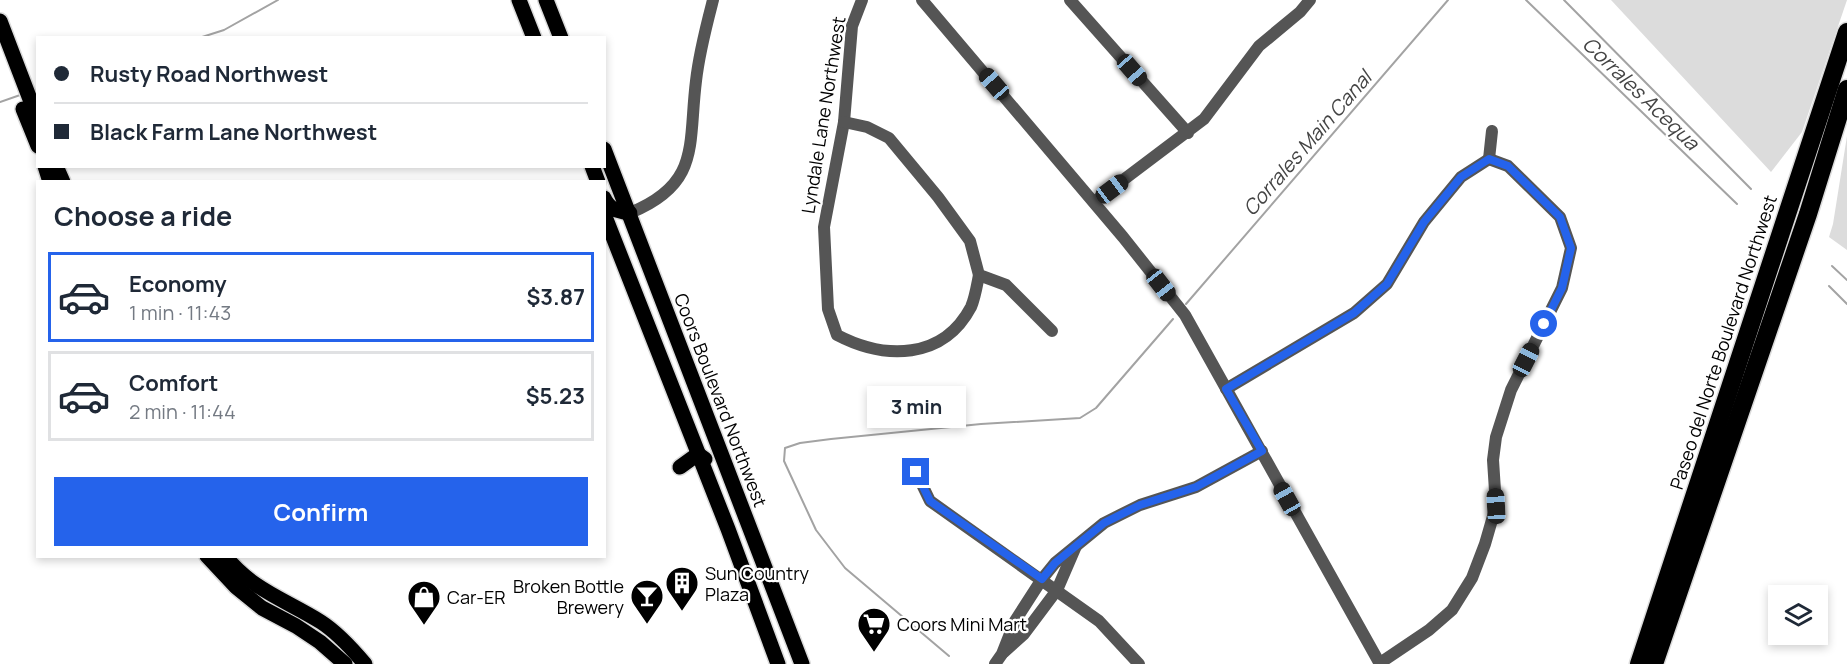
<!DOCTYPE html>
<html lang="en">
<head>
<meta charset="utf-8">
<style>
	body { margin:0; font-family:Manrope,sans-serif; background:#f2f2f3; color:#1f2937; height:100vh; display:flex; flex-direction:column; font-size:22px; white-space:nowrap }
	* { box-sizing:border-box; margin:0 }
	p { font-size:20px; color:#747a83 }
	.icon { flex:none; width:33px; height:33px; fill:none; stroke:currentColor; stroke-width:2; stroke-linecap:round; stroke-linejoin:round }
	.map { position:relative; flex:1; overflow:hidden }
	.details { position:absolute; left:36px; top:180px; width:570px; height:378px; display:flex; flex-direction:column; background:#fff; border-radius:0px; box-shadow:0 3px 9px #0003 }
	.details>* { flex:none }
	.top-card { position:absolute; left:36px; top:36px; width:570px; height:132px; border-radius:0px; box-shadow:0 3px 9px #0003; display:grid; align-content:center; height:132px; padding:0 18px; background:#fff }
	.buttons { position:absolute; left:1768px; top:585px; display:grid; gap:12px }
	.buttons a { display:grid; place-items:center; width:60px; height:60px; border-radius:0px; background:#fff; box-shadow:0 3px 9px #0003; font-size:30px }
	.end { position:absolute; width:27px; height:27px; margin:-14px; border:8px solid #2563eb; background:#fff; box-shadow:0 0 0 3px #fff }
	.from { border-radius:50% }
	.bubble { position:absolute; height:42px; border-radius:0px; background:#fff; box-shadow:0 3px 9px #0003; font-size:20px; font-weight:700; line-height:42px; text-align:center }
	.car { position:absolute; width:18px; height:36px; margin:-18px -9px; border-radius:8px; box-shadow:0 0 4px 2px #0007; background:linear-gradient(#222 24%,#8ab4d8 0 40%,#222 0 76%,#8ab4d8 0 86%,#222 0) }
	.top-card b { display:flex; align-items:center; gap:21px; height:57px; font-size:22px }
	.top-card b+b { border-top:2px solid #e0e1e3 }
	.top-card i { width:15px; height:15px; background:#1f2937 }
	ul { padding:0; list-style:none }
	li { display:flex; align-items:center; gap:18px; height:90px; margin:0 12px 9px; padding:0 6px; border:3px solid #e0e1e3; border-radius:0px }
	li div { flex:1 }
	li b { display:block; font-size:22px }
	li em { font-style:normal; font-weight:700 }
	li.on { border-color:#2563eb }
	li>.icon { width:54px; height:54px; stroke-width:1.5 }
	h2 { padding:0 18px; font-size:27px; line-height:72px }
	.primary-button { display:flex; gap:12px; margin-top:auto; padding:12px 18px }
	.primary-button a { flex:1; height:69px; border-radius:0px; background:#2563eb; color:#fff; font-size:24px; font-weight:700; line-height:69px; text-align:center }
	.map>svg:first-child { display:block }
	.green { fill:#dcdcdc }
	.lines { fill:none; stroke-linecap:round; stroke-linejoin:round }
	.stream { stroke:#a3a3a3; stroke-width:2 }
	.major-casing { stroke:#dbdbdb; stroke-width:18 }
	.highway-casing { stroke:#dbdbdb; stroke-width:21 }
	.minor { stroke:#555; stroke-width:12 }
	.major { stroke:#000; stroke-width:15 }
	.highway { stroke:#000; stroke-width:18 }
	.route { stroke:#2563eb; stroke-width:8 }
	.labels { text-anchor:middle; dominant-baseline:central; stroke-width:4.5; stroke-linejoin:round; paint-order:stroke }
	.street-label { font-size:18px; fill:#000; stroke:#fff }
	.poi-label { font-size:18px; fill:#000; stroke:#fff; text-anchor:start }
	.water-label { font-size:20px; font-style:italic; fill:#444; stroke:#fff }
</style>
</head>
<body>
<div class="map">
<svg width="1847" height="664" viewBox="0 0 1847 664">
	<rect width="100%" height="100%" fill="#fff"/>
	<!-- green -->
	<g class="green">
		<path d="M1611,0H1847L1802,132L1771,172Z"/>
		<path d="M1847,136V250L1829,237L1833,224Z"/>
	</g>
	<g class="lines">
		<!-- stream -->
		<g class="stream">
			<path d="M1526,0L1737,204"/>
			<path d="M1564,0L1751,189"/>
			<path d="M199,38L224,30L278,0"/>
			<path d="M0,102L23,94"/>
			<path d="M1832,266L1847,280"/>
			<path d="M1829,286L1847,304"/>
			<path d="M1186,304L1448,0"/>
			<path d="M949,656L845,568L816,530L784,461L785,448L800,443L831,439L981,424L1080,418L1096,408L1173,319"/>
		</g>
		<!-- major casing -->
		<g class="major-casing">
			<g id="major">
				<path d="M519,0L534,38"/>
				<path d="M546,0L561,38"/>
				<path d="M0,21L38,120"/>
				<path d="M23,109L38,146"/>
				<path d="M604,149L802,664"/>
				<path d="M45,166L50,182"/>
				<path d="M56,166L63,182"/>
				<path d="M592,166L598,182"/>
				<path d="M604,198C609,210 618,211 630,213"/>
				<path d="M604,214L728,529L778,664"/>
				<path d="M680,467L698,454L705,459"/>
				<path d="M207,556L236,587L262,608L296,626L320,642L345,664"/>
				<path d="M225,556C252,590 286,600 321,622C335,631 354,651 365,664"/>
			</g>
		</g>
		<!-- highway casing -->
		<g class="highway-casing">
			<g id="highway">
				<path d="M1639,664L1847,32"/>
				<path d="M1654,664L1808,214L1847,89"/>
			</g>
		</g>
		<!-- minor -->
		<g class="minor">
			<path d="M862,0L852,26L844,122L824,227L828,309L837,335C885,360 943,360 971,307C975,298 977,285 979,275"/>
			<path d="M922,0L1123,237L1185,315L1380,664"/>
			<path d="M1070,0L1188,133"/>
			<path d="M844,122L867,127L889,138L938,197L970,241L979,275L1006,285L1052,331"/>
			<path d="M1489,159L1492,131"/>
			<path d="M1094,202L1204,119L1259,46L1300,12L1310,0"/>
			<path d="M630,213C701,184 688,145 696,81C699,53 706,27 713,0"/>
			<path d="M1226,389L1354,313L1387,284L1424,222L1461,177L1489,159"/>
			<path d="M916,472L930,501L1099,621L1139,664"/>
			<path d="M1004,652L1024,634L1057,590L1076,546"/>
			<path d="M1380,663L1429,630L1452,610L1472,578L1485,544L1496,506L1493,460L1496,437L1511,390L1562,288L1571,248L1560,217L1508,166L1489,159"/>
			<path d="M995,664L1002,654L1015,621L1042,579L1055,563L1104,523L1140,505L1196,487L1262,451"/>
		</g>
		<!-- major -->
		<use href="#major" class="major"/>
		<!-- highway -->
		<use href="#highway" class="highway"/>
	</g>
	<g class="lines">
		<!-- route -->
		<path class="route" d="M916,472L930,501L1042,579L1055,563L1104,523L1140,505L1196,487L1262,451L1226,389L1354,313L1387,284L1424,222L1461,177L1489,159L1508,166L1560,217L1571,248L1562,288L1544,324"/>
	</g>
	<!-- icons -->
	<defs>
		<g id="building-pin" transform="scale(1.725)"><path d="M0 17L-7.5 6A9.5 9.5 0 1 1 7.5 6Z" fill="#000" stroke="#fff"/><path d="M-4-6H4V6H1V3H-1V6H-4ZM-2.5-4.3h1.7v1.8h-1.7ZM.8-4.3h1.7v1.8H.8ZM-2.5-1h1.7V.8h-1.7ZM.8-1h1.7V.8H.8Z" fill="#fff"/></g>
		<g id="bar-pin" transform="scale(1.725)"><path d="M0 17L-7.5 6A9.5 9.5 0 1 1 7.5 6Z" fill="#000" stroke="#fff"/><path d="M-6-5H6L.8 .8V4.5H3.5V6h-7V4.5H-.8V.8Z" fill="#fff"/></g>
		<g id="shop-pin" transform="scale(1.725)"><path d="M0 17L-7.5 6A9.5 9.5 0 1 1 7.5 6Z" fill="#000" stroke="#fff"/><path d="M-5-2.5h2.3a2.7 3.5 0 0 1 5.4 0H5L5.5 6h-11ZM-1.5-2.5h3a1.5 2.3 0 0 0-3 0Z" fill="#fff"/></g>
		<g id="supermarket-pin" transform="scale(1.725)"><path d="M0 17L-7.5 6A9.5 9.5 0 1 1 7.5 6Z" fill="#000" stroke="#fff"/><path d="M-6-5.5h2.5l.6 2H6L4.5 2H-2.5L-4.4-4H-6ZM-1.5 3.2a1.3 1.3 0 1 0 .1 0ZM3 3.2a1.3 1.3 0 1 0 .1 0Z" fill="#fff"/></g>
	</defs>
	<g fill-rule="evenodd">
		<use href="#building-pin" x="682" y="583"/>
		<use href="#bar-pin" x="647" y="596"/>
		<use href="#shop-pin" x="424" y="597"/>
		<use href="#supermarket-pin" x="874" y="624"/>
	</g>
	<g class="labels">
		<!-- street labels -->
		<g class="street-label">
			<text transform="translate(823 115) rotate(-81)">Lyndale Lane Northwest</text>
			<text transform="translate(1723 342) rotate(-72)">Paseo del Norte Boulevard Northwest</text>
			<text transform="translate(721 400) rotate(69)">Coors Boulevard Northwest</text>
		</g>
		<!-- poi labels -->
		<g class="poi-label">
			<text x="705" y="573">Sun Country<tspan x="705" dy="21">Plaza</tspan></text>
			<text x="624" y="586" text-anchor="end">Broken Bottle<tspan x="624" dy="21">Brewery</tspan></text>
			<text x="447" y="597">Car-ER</text>
			<text x="897" y="624">Coors Mini Mart</text>
		</g>
		<!-- water labels -->
		<g class="water-label">
			<text transform="translate(1641 93) rotate(44)">Corrales Acequa</text>
			<text transform="translate(1307 143) rotate(-49)">Corrales Main Canal</text>
		</g>
	</g>
</svg>
<div class="buttons">
<a><svg class="icon" aria-label="layers" viewBox="0 0 24 24"><path d="M12 4l9 5-9 5-9-5zM3 14l9 5 9-5"/></svg></a>
</div>
<i class="end from" style="left:1544px;top:324px"></i>
<i class="end" style="left:916px;top:472px"></i>
<div class="bubble" style="left:867px;top:386px;width:99px">3 min</div>
<i class="car" style="left:1132px;top:70px;rotate:139deg"></i>
<i class="car" style="left:994px;top:84px;rotate:319deg"></i>
<i class="car" style="left:1112px;top:189px;rotate:53deg"></i>
<i class="car" style="left:1161px;top:285px;rotate:142deg"></i>
<i class="car" style="left:1526px;top:360px;rotate:27deg"></i>
<i class="car" style="left:1287px;top:499px;rotate:331deg"></i>
<i class="car" style="left:1496px;top:506px;rotate:357deg"></i>
<div class="top-card">
<b><i class="from"></i>Rusty Road Northwest</b>
<b><i></i>Black Farm Lane Northwest</b>
</div>
<section class="details">
<h2>Choose a ride</h2>
<ul>
<li class="on"><svg class="icon" aria-label="car" viewBox="0 0 24 24"><path d="M5 17H2v-5l4-1 3-4h7l3 4 3 1v5h-3M9 17h6M6 11h13"/><circle cx="7" cy="17" r="2"/><circle cx="17" cy="17" r="2"/></svg><div><b>Economy</b><p>1 min · 11:43</p></div><em>$3.87</em></li>
<li><svg class="icon" aria-label="car" viewBox="0 0 24 24"><path d="M5 17H2v-5l4-1 3-4h7l3 4 3 1v5h-3M9 17h6M6 11h13"/><circle cx="7" cy="17" r="2"/><circle cx="17" cy="17" r="2"/></svg><div><b>Comfort</b><p>2 min · 11:44</p></div><em>$5.23</em></li>
</ul>
<div class="primary-button"><a>Confirm</a></div>
</section>
</div>
</body>
</html>
